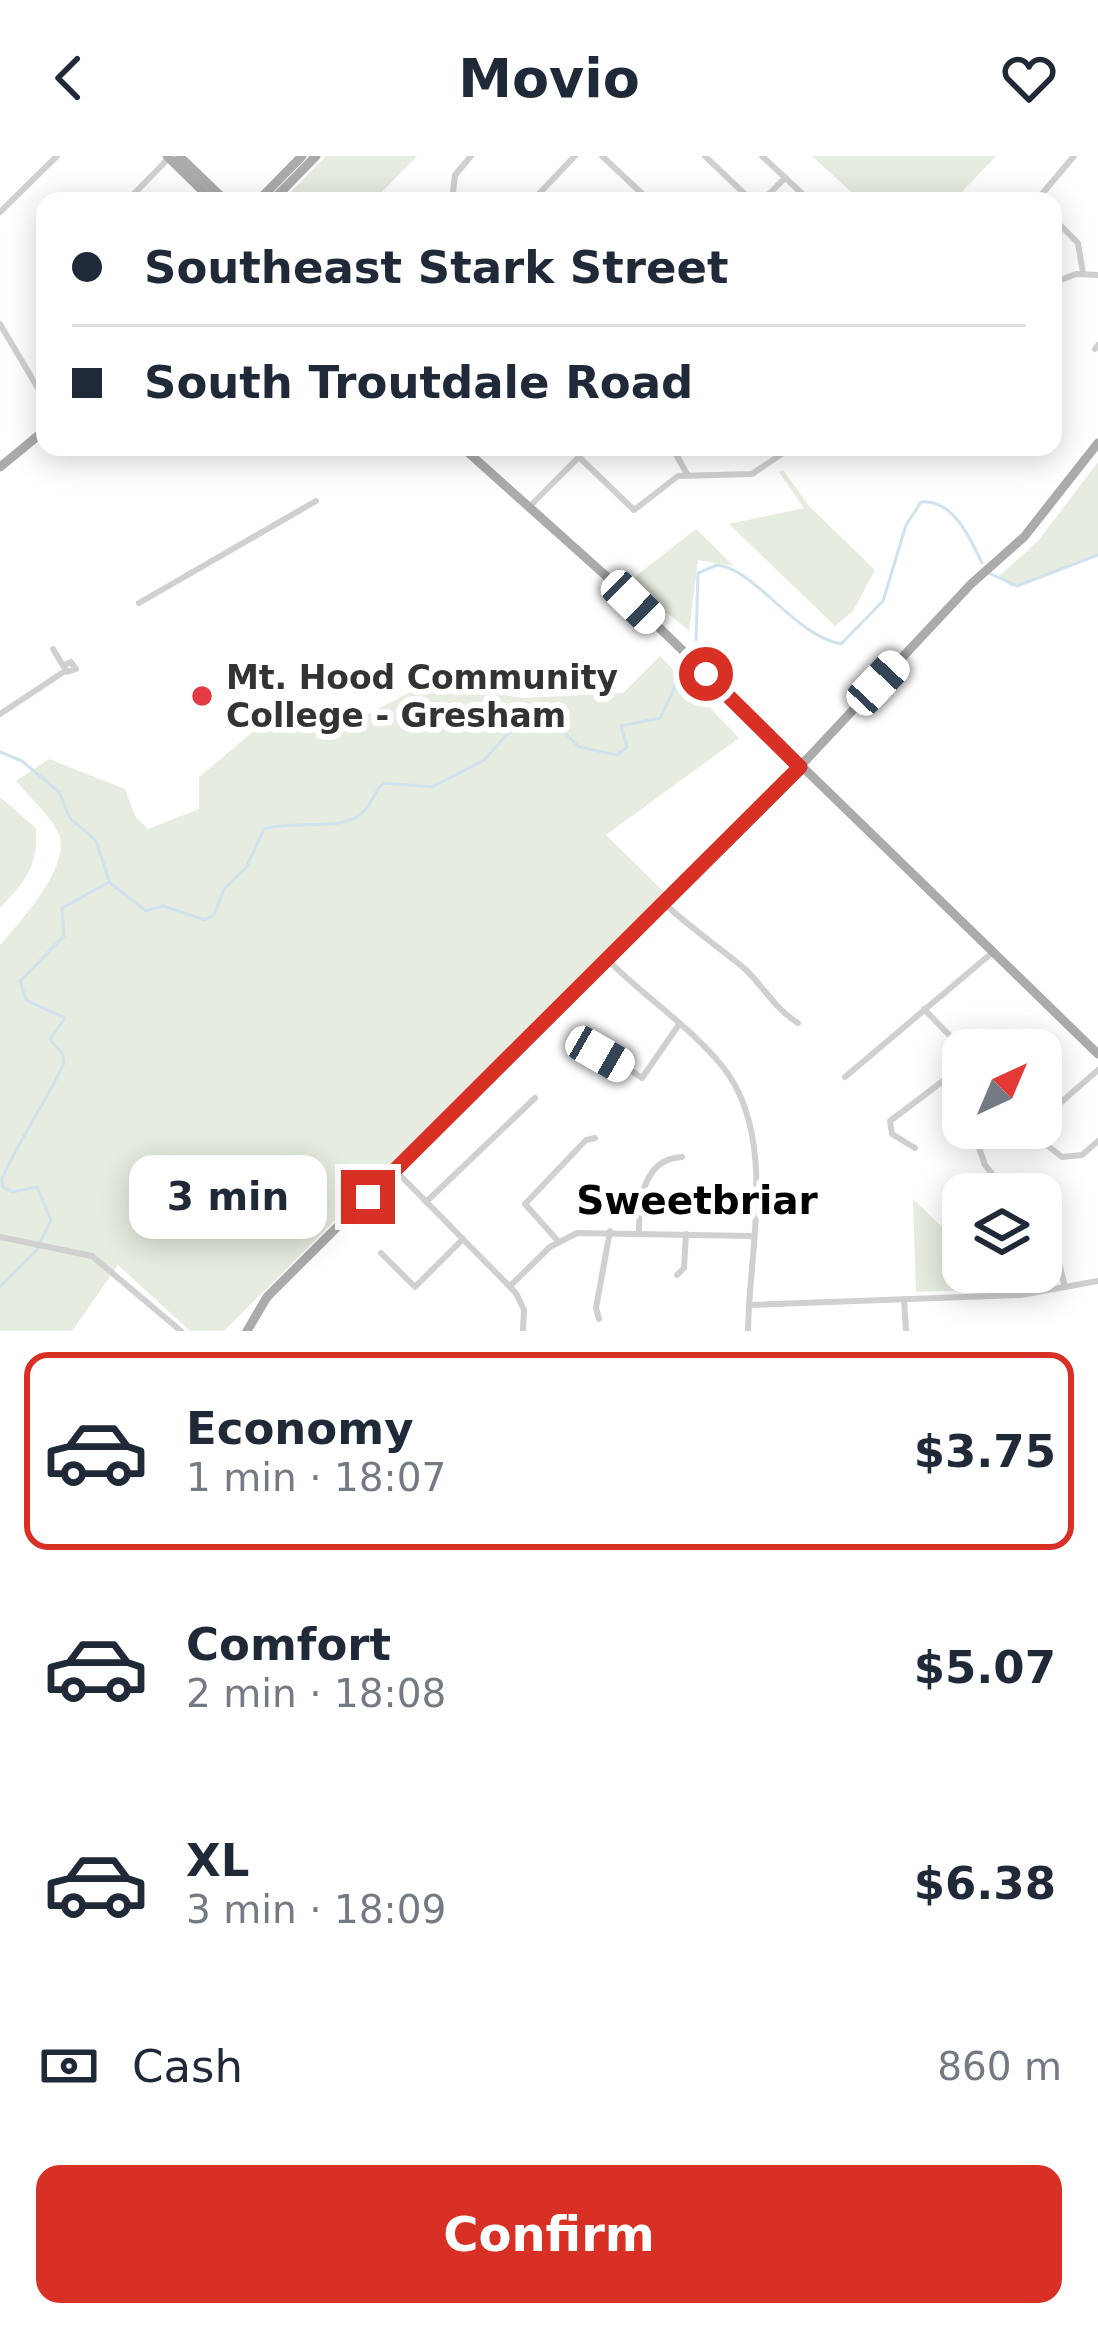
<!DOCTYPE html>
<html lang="en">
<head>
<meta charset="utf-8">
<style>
	body { margin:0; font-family:"DejaVu Sans",sans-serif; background:#f2f2f3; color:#1f2937; height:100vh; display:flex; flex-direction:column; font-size:45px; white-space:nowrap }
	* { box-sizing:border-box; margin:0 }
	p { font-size:39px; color:#747a83 }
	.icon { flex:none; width:66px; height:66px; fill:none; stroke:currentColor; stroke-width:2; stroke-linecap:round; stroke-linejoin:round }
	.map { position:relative; height:1175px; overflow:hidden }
	.details { display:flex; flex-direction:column; background:#fff; flex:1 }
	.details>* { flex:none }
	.top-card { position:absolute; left:36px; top:36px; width:1026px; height:264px; border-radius:24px; box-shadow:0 6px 30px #0003; display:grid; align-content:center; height:264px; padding:0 36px; background:#fff }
	.needle { width:78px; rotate:44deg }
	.buttons { position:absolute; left:942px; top:873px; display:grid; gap:24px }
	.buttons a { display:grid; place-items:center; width:120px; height:120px; border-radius:24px; background:#fff; box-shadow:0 6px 30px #0003; font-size:60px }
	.end { position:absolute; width:54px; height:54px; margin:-27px; border:15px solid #d93025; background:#fff; box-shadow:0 0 0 6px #fff }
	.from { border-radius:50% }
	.bubble { position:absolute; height:84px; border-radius:24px; background:#fff; box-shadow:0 6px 30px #0003; font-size:39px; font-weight:700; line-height:84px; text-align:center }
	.car { position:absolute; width:36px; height:72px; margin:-36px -18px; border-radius:15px; box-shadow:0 0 9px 3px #0007; background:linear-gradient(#fff 24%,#345 0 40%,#fff 0 76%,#345 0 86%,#fff 0) }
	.top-card b { display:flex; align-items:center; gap:42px; height:114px; font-size:45px }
	.top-card b+b { border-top:3px solid #e0e1e3 }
	.top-card i { width:30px; height:30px; background:#1f2937 }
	ul { padding:21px 0 0; list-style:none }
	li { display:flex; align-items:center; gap:36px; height:198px; margin:0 24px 18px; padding:0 12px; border:6px solid transparent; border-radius:24px }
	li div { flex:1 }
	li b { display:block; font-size:45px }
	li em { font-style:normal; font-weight:700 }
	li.current { border-color:#d93025 }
	li>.icon { width:108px; height:108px; stroke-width:1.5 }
	.pay { display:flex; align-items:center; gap:30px; height:132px; padding:0 36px; font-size:45px }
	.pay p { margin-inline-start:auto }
	.primary-button { display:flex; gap:24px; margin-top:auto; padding:24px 36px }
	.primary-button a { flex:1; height:138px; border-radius:24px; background:#d93025; color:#fff; font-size:48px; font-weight:700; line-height:138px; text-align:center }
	header { display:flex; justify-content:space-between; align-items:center; height:156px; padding:0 36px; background:#fff; font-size:54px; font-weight:700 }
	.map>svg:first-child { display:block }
	.green { fill:#e6ecdf }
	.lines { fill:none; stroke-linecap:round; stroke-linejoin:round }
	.stream { stroke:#cfe2ee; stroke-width:3 }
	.minor { stroke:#d0d0d0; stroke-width:6 }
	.major { stroke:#ababab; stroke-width:9 }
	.route { stroke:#d93025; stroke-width:15 }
	.poi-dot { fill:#e63946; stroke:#fff; stroke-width:4.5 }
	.labels { text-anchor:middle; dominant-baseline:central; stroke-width:12; stroke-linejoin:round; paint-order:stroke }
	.poi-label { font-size:33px; font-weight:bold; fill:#333; stroke:#fff; text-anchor:start }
	.quarter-label { font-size:39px; font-weight:bold; fill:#000; stroke:#fff }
</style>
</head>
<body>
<header><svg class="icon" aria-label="back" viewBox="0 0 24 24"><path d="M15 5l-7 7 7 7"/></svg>Movio<svg class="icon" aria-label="heart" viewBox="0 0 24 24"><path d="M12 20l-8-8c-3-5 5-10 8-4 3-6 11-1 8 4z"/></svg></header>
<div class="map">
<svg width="1098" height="1175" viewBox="0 0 1098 1175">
	<rect width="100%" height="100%" fill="#fff"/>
	<!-- green -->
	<g class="green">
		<path d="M326,0H417L373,45H302L292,35Z"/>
		<path d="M812,0H996L953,45H861Z"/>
		<path d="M1098,306V399L1011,431L999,420L1038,385Z"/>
		<path d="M783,314L809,350L875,414L853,455L835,470L729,368L804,352L779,316Z"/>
		<path d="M696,373L734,410L698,404L689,475C670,456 647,447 627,427Z"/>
		<path d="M660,500L739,582L606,679L664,736L224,1175H190L118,1109L72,1175H0V789C20,766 74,707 58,676C49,658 29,641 16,625L49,603L125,633L135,660L148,673L199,653V621L267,564L303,577L337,574L430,526L522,542L623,537Z"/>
		<path d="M0,641L36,672C38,711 26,724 0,752Z"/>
		<path d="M913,1043L963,1091V1116H989L1006,1133L916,1136Z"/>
	</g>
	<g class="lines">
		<!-- stream -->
		<g class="stream">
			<path d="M991,418L1017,430L1098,399"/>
			<path d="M696,484L698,417L717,409C756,413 792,478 841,488L883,445L906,369L921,346C953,343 970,382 982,407"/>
			<path d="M0,596L22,605L59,636L70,662L96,685L109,724"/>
			<path d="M0,1131L36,1095L51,1064L37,1031L12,1036L3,1031L2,1023C10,1000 64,914 64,906C64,895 55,891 50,883L65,862L26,844L20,825L64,780L62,752L109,726L146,755L163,750L205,764L214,759L224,733L246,712L264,673C295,664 338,675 360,659C371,651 374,636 383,627L432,631L484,604L514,571L534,576L555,567L579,591L617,599L627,591L621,570L660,562L680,520"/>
		</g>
		<!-- minor -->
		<g class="minor">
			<path d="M602,0L650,45"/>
			<path d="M705,0L752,45"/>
			<path d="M762,0L810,45"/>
			<path d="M127,45L169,2"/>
			<path d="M452,45L455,19L471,0"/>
			<path d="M532,45L575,0"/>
			<path d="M762,45L785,22"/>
			<path d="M1036,45L1074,0"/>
			<path d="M0,56L57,0"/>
			<path d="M1053,62L1078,87L1083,117"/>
			<path d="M1053,127L1076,118L1098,119"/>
			<path d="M0,168L45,244"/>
			<path d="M1095,193L1098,189"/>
			<path d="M672,291L687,318"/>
			<path d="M531,349L579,301L634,354L678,320L752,318L792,291"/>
			<path d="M139,447L316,345"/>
			<path d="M53,493L67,516L76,513L71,506L65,509"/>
			<path d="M0,558L65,515"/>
			<path d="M664,747C690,772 718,790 745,813C764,831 775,853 798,867"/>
			<path d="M607,803C643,840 691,871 723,911C778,981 749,1093 748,1175"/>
			<path d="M924,853L952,882L963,945"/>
			<path d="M590,887L642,922L678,870"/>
			<path d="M1098,914L1051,955L1043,975L1048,990L1062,1001L1082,999L1098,985"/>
			<path d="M845,921L993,796"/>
			<path d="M972,972L985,1009L1008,1038"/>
			<path d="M915,992L892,978L890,965L955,916"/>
			<path d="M395,1014L516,1137L524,1154L523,1175"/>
			<path d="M973,1038L992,1021"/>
			<path d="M426,1046L535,942"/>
			<path d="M639,1075C639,1045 643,1003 682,1001"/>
			<path d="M1041,1075L1058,1103L1065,1131"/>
			<path d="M0,1081L92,1100L181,1175"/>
			<path d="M558,1085L525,1048L586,984L595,982"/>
			<path d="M381,1097L415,1131L463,1083"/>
			<path d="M677,1119L684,1112L686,1078"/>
			<path d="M510,1130L550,1091L577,1077L750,1080"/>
			<path d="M904,1143L906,1175"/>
			<path d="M749,1149L1021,1139L1098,1125"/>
			<path d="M599,1163L596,1152L610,1075"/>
		</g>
		<!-- major -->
		<g class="major">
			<path d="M167,0L213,45"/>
			<path d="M179,0L226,45"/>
			<path d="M258,45L302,0"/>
			<path d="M272,45L316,0"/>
			<path d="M462,291L605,419L1098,898"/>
			<path d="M0,311L45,274"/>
			<path d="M247,1175L267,1141L808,602L971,428L1024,381L1098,287"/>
		</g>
	</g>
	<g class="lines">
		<!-- route -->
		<path class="route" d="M368,1041L800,611L706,518"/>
	</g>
	<!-- markers -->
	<circle class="poi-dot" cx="202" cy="540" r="12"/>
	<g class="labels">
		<!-- poi labels -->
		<g class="poi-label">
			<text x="226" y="521">Mt. Hood Community<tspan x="226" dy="38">College - Gresham</tspan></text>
		</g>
		<!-- quarter labels -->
		<g class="quarter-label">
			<text x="697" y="1044">Sweetbriar</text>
		</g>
	</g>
</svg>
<div class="buttons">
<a><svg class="needle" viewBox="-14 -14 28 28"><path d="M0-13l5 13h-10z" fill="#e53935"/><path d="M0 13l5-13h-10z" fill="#747a83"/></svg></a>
<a><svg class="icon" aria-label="layers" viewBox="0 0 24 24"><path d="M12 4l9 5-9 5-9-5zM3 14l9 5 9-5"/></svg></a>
</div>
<i class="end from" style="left:706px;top:518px"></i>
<i class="end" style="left:368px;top:1041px"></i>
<div class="bubble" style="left:129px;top:999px;width:198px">3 min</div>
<i class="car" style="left:633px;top:446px;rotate:134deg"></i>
<i class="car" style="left:878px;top:527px;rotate:43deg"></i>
<i class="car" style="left:600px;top:898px;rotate:120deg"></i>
<div class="top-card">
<b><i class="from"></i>Southeast Stark Street</b>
<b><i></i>South Troutdale Road</b>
</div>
</div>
<section class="details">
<ul>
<li class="current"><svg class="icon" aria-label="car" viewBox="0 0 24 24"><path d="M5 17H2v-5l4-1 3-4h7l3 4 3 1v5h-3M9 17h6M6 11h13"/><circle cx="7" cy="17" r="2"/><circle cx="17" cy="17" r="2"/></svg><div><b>Economy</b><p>1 min · 18:07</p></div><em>$3.75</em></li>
<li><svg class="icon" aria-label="car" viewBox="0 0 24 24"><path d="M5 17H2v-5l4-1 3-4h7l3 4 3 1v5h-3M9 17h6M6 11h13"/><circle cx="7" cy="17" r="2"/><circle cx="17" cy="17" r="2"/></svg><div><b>Comfort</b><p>2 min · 18:08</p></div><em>$5.07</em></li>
<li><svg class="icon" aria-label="car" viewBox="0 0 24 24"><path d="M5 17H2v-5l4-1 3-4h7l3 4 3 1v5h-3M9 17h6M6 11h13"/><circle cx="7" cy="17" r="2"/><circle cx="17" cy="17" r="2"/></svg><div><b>XL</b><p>3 min · 18:09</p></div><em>$6.38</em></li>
</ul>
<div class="pay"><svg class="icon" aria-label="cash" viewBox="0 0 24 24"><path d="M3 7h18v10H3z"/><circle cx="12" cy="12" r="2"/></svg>Cash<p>860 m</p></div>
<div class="primary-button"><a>Confirm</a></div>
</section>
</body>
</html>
